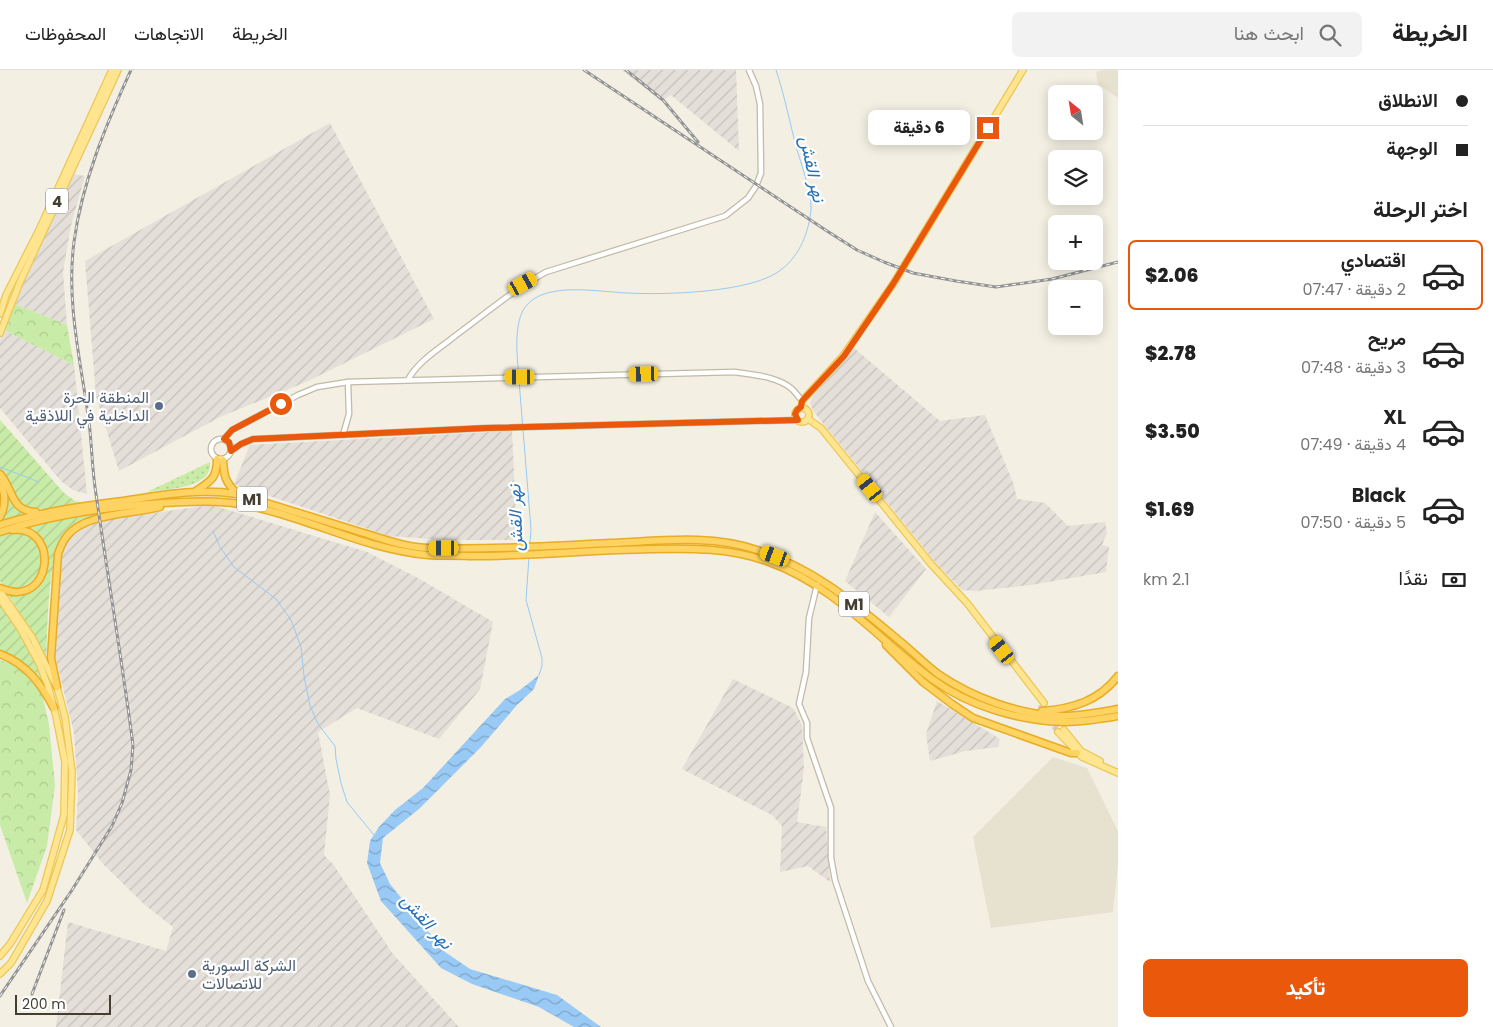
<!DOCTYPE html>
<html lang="ar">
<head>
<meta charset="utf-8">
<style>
	body { margin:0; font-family:Poppins,Vazirmatn,sans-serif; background:#f2f2f2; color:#222; direction:rtl; height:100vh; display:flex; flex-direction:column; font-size:19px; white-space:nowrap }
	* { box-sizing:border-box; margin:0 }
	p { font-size:16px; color:#767676 }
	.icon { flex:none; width:28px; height:28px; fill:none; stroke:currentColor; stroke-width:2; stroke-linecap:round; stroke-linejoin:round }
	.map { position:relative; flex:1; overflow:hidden; direction:ltr }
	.side { display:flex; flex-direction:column; background:#fff; width:375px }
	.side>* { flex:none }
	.top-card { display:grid; align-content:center; height:110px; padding:0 25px; background:#fff }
	.needle { width:32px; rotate:330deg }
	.controls { position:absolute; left:1048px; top:15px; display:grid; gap:10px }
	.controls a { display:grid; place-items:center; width:55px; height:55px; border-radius:8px; background:#fff; box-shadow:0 2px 12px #0003; font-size:25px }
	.scale { position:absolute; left:15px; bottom:12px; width:96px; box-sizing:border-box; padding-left:5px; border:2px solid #443e32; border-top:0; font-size:14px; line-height:18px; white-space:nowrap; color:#443e32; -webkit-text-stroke:4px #fff; paint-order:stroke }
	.end { position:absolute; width:22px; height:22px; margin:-11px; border:6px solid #ea580c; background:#fff; box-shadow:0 0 0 2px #fff }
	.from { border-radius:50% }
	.bubble { position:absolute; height:35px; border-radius:8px; background:#fff; box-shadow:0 2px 12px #0003; font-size:16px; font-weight:800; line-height:35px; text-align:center; direction:rtl }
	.car { position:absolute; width:15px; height:30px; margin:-15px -8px; border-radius:6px; box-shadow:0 0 4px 1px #0007; background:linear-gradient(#f5c518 24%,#345 0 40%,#f5c518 0 76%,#345 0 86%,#f5c518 0) }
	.top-card b { display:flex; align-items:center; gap:18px; height:48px; font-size:19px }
	.top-card b+b { border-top:1px solid #e0e0e0 }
	.top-card i { width:12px; height:12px; background:#222 }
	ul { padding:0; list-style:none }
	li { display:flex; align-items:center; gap:15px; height:70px; margin:0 10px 8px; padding:0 15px; border:2px solid transparent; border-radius:8px }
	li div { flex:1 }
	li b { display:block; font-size:19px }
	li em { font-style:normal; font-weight:800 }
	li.on { border-color:#ea580c }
	li>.icon { width:45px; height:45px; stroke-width:1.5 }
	h2 { padding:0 25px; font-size:22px; line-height:60px }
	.pay { display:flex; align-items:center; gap:12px; height:55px; padding:0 25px; font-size:19px }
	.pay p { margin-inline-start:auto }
	.action { display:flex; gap:10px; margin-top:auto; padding:10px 25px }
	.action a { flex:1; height:58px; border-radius:8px; background:#ea580c; color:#fff; font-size:20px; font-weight:800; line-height:58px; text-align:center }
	header { display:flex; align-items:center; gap:30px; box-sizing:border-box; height:70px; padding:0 25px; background:#fff; border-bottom:1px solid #e0e0e0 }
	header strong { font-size:24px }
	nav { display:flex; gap:28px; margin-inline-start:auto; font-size:18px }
	.search { width:350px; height:45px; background:#f2f2f2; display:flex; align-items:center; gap:12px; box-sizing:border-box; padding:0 18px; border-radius:8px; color:#767676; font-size:19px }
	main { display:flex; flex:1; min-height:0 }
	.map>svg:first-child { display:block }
	.residential { fill:#e7e1d0 }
	.industrial { fill:url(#industrial-furrows) }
	.grass { fill:url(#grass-dots) }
	.forest { fill:url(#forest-crowns) }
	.garden { fill:url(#garden-furrows) }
	.water { fill:url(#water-waves) }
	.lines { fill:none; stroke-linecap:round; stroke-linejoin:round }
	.stream { stroke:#99caf5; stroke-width:1 }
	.major-tunnel { stroke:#d0ccbf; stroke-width:5.5; stroke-dasharray:5.5 3; stroke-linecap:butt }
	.minor-casing { stroke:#c1baa7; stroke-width:7 }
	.major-casing { stroke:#ecc757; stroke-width:8 }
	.highway-casing { stroke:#e8ac26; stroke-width:9 }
	.minor { stroke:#fff; stroke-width:4.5 }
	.major { stroke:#ffe58f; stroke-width:5.5 }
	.highway { stroke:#ffd361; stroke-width:6 }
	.rail-casing { stroke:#939393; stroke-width:3 }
	.rail { stroke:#fff; stroke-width:1; stroke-dasharray:4; stroke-linecap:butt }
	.route { stroke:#ea580c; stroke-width:6 }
	.service-dot { fill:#5c6f8a; stroke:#fff; stroke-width:2 }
	.labels { text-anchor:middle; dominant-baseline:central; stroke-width:4.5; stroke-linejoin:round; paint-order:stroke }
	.shield { fill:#fff; stroke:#7c7870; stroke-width:1 }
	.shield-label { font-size:15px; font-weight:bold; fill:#443e32 }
	.service-label { font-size:16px; fill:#4e5e75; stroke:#fff; text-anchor:end }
	.water-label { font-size:18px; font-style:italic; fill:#2571b7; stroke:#fff }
</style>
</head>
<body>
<header>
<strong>الخريطة</strong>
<div class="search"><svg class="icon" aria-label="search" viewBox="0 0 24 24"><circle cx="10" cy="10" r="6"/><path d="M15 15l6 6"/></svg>ابحث هنا</div>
<nav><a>الخريطة</a><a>الاتجاهات</a><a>المحفوظات</a></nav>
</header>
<main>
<section class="side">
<div class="top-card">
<b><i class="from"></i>الانطلاق</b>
<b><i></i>الوجهة</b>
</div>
<h2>اختر الرحلة</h2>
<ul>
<li class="on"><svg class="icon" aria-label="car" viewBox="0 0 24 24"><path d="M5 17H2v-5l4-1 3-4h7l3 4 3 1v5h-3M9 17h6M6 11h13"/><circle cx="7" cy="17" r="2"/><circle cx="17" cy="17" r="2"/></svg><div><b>اقتصادي</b><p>2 دقيقة · 07:47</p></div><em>$2.06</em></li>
<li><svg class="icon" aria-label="car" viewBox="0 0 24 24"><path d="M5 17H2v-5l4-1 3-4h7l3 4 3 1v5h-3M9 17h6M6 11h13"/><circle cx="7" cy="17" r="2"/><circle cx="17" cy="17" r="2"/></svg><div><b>مريح</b><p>3 دقيقة · 07:48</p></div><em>$2.78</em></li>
<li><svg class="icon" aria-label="car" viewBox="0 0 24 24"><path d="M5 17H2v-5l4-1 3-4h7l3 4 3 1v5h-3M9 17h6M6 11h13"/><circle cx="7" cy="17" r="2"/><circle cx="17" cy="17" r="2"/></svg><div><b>XL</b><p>4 دقيقة · 07:49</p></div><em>$3.50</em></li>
<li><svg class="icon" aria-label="car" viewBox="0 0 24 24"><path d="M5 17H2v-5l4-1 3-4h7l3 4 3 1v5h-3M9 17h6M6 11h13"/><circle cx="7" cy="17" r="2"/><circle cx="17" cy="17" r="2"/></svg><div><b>Black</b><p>5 دقيقة · 07:50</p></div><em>$1.69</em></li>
</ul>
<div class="pay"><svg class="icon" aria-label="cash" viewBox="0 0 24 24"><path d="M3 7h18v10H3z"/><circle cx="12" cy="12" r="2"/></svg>نقدًا<p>2.1 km</p></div>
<div class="action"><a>تأكيد</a></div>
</section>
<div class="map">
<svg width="1118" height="957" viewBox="0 0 1118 957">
	<defs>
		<pattern id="industrial-furrows" width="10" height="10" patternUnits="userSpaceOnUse" patternTransform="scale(1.25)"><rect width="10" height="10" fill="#e4dfd8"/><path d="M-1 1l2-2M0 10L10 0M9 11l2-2" fill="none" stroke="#c5c0ba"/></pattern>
		<pattern id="grass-dots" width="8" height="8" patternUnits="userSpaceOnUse" patternTransform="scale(1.25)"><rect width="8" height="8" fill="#c8eba7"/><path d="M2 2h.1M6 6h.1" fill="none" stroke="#adcb90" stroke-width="1.8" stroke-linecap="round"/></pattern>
		<pattern id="forest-crowns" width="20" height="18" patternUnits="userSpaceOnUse" patternTransform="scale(1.25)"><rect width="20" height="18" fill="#c8eba7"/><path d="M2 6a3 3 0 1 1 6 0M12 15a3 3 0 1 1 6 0" fill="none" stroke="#adcb90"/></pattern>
		<pattern id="garden-furrows" width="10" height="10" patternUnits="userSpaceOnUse" patternTransform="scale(1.25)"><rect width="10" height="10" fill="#c8eba7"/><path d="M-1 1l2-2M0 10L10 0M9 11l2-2" fill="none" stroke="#adcb90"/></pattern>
		<pattern id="water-waves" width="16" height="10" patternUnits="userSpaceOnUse" patternTransform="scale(1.25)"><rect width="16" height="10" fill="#99caf5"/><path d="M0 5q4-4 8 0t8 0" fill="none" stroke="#7ea5c7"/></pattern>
	</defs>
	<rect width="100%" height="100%" fill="#f3efe2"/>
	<!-- residential -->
	<g class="residential">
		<path d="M1102,0H1118V28L1098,14L1096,2Z"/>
		<path d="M1053,687L1087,698L1118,761V796L1113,842L991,858L973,767Z"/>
	</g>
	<!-- industrial -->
	<g class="industrial">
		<path d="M622,0H736L739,81L671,25L661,31Z"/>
		<path d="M330,53L434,249L306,312L220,347L119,401L96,326L85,191Z"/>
		<path d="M73,104L85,106L71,155L63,202L67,255L15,234L30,195Z"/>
		<path d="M4,260L74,295L87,424L73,420L61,411L0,338V270Z"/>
		<path d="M854,278L940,351L985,345L1014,415L1017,429L1045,433L1068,456L1105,452L1107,463L1102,475L1109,477L1106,502L1031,515L975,521L962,520L936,493L814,342L810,333L813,326Z"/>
		<path d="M512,361L517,470H445L389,466L234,414L250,375Z"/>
		<path d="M212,435L367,482L418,508L493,552L480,619L439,669L357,638L318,662L330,725L324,785L333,794L393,884L459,957H56L68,852L166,881L173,857L145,835L104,795L76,760L78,723L74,663L56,589L51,494L56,471L79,453Z"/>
		<path d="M875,442L926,499L889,547L845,511Z"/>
		<path d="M733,609L793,638L802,655L804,699L797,752L826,757L830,812L808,796L780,802L782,756L772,745L682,699Z"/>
		<path d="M937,631L1000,669L998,677L965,681L930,691L926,664Z"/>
	</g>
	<!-- grass -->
	<path class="grass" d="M210,392C213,419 166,419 147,422Z"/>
	<!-- forest -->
	<g class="forest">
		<path d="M15,234L67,255L74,295L4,260Z"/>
		<path d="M0,590L16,595L42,623L49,655L55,715L47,776L27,833L0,755Z"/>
	</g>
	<!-- garden -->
	<g class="garden">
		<path d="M0,350L64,423L75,431L84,433C65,435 39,444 21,436L7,409L0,400Z"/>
		<path d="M0,406C6,419 12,441 28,443L1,451C6,442 10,433 7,422C6,416 1,412 0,406Z"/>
		<path d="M128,440C108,444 80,445 66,460C47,478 48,563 46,591L31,561L8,524C17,525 22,522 30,517C34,515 40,512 43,509C56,489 47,464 25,457L46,452Z"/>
		<path d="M16,462C24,463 32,467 37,473C58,498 17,534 0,511V466Z"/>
		<path d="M0,534C17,560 34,585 44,614C31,599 19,587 0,581Z"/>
	</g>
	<!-- water -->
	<path class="water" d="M539,605L534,619L517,635L481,677L419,739L383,768L380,793L390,814L445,882L470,899L557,925L601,957H574L539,937L472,914L441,898L381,831L367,793L370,771L379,757L395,740L423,718L505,629L520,620Z"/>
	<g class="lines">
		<!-- stream -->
		<g class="stream">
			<path d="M519,306C517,288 513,252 526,236C546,211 599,222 627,223C664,225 754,223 782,199C800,185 809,162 811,139C812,125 802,96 797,80C790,54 785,27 776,0"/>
			<path d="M519,310L531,459L530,473"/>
			<path d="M0,397L39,412"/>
			<path d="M213,461L220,477L234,497L276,529L291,550L301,577L304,606L310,636L318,654L335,676L336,689L341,713L347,732L374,765"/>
			<path d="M529,487L526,530L542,588V596L539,605"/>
		</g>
		<!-- major-tunnel -->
		<path class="major-tunnel" d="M1040,635L1058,662"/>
		<!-- minor casing -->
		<g class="minor-casing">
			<g id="minor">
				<path d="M408,310C417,292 439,279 455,266C485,244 513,220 546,202L725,146L748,128L756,116L761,103L760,34L756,16L749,0"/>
				<path d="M343,365L349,344L348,312"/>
				<circle cx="221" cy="379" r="10"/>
				<path d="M224,369L232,360L298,325L317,317L348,312L735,302C753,305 777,306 792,319C795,322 799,327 802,331L801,337"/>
				<path d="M231,381L241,374L253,369L486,358L797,350"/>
				<path d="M817,515L809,548L806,602L799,634L807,653V668L831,738V788L835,810L868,911L891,957"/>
			</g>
		</g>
		<!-- major casing -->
		<g class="major-casing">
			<g id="major">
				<path d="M0,244L6,225L40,158L112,0"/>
				<path d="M0,263L20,212L118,0"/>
				<path d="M802,331L843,286L893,214L1023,0"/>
				<circle cx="802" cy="345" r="7"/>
				<path d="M808,349L821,358L931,494L967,533L1044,633"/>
				<path d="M0,521L32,567L57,617L65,647L72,702L70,760L47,831L11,893L0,904"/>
				<path d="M0,529L20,558L39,593L48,616L56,646L65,692L64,745L43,820L10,874L0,886"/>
				<path d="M1064,660L1081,681L1100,691"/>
				<path d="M1058,662L1082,687L1118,703"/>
			</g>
		</g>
		<!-- highway casing -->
		<g class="highway-casing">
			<g id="highway">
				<path d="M223,390C224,407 225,411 237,424"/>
				<path d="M0,404C14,420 10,441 36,442"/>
				<path d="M0,413C6,424 6,435 0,447"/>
				<path d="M196,421C211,411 217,408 217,389"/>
				<path d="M0,455C40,442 82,436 123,431C162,425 198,418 237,424C276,436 315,448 354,460C378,467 403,477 427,478C488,480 550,476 611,473C659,471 711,464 757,480C817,500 855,534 902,573C914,583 926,595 938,604C973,628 1019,645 1062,646C1081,646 1100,642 1118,639"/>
				<path d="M0,462C52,444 108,437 163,433C188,432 214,430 239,434C304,445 362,479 428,485C441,486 455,485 469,486C530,486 591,480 652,479C692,478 731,478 769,492C834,515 878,569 932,609C969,636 1019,651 1065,652C1083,652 1101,649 1118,646"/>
				<path d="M0,518C53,541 61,454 12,460"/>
				<path d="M886,575L923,612L952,634L973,648L1071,683H1077"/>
				<path d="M0,584C27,594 41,614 54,638"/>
				<path d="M57,617L51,588L58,484C60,478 63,471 67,466C84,443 133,444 160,437"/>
				<path d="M1042,641C1072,639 1099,631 1118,606"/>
			</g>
		</g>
		<!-- minor -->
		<use href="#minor" class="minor"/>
		<!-- major -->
		<use href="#major" class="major"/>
		<!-- highway -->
		<use href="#highway" class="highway"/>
		<!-- rail casing -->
		<g class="rail-casing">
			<g id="rail">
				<path d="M584,0L827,161L857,180L884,192L913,203L956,211L996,217L1052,209L1118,192"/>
				<path d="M626,0L663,30L698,72"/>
				<path d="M32,924L64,840"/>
				<path d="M0,926L72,820L112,756L122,733L131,700L133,675C122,591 108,508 96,424C92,400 92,376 89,352C81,292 66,233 74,172C82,112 106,55 131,0"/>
			</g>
		</g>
		<!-- rail -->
		<use href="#rail" class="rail"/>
	</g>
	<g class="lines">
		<!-- route -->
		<path class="route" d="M281,334L232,360L224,369L229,372L231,381L241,374L253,369L486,358L798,350L795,344L797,340L801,337L802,331L844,286L893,214L988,58"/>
	</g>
	<!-- markers -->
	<g class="service-dot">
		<circle cx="159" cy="336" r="5"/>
		<circle cx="192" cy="904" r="5"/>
	</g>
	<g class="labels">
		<!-- shield labels -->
		<g class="shield">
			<rect x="46" y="118.5" width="22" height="25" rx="4"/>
			<rect x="237" y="416.5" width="30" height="25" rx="4"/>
			<rect x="839" y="521.5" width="30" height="25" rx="4"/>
		</g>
		<g class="shield-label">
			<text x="57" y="131">4</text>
			<text x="252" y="429">M1</text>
			<text x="854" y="534">M1</text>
		</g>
		<!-- service labels -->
		<g class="service-label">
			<text x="149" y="327">المنطقة الحرة<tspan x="149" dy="18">الداخلية في اللاذقية</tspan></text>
			<text x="202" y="895" text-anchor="start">الشركة السورية<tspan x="202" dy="18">للاتصالات</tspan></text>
		</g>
		<!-- water labels -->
		<g class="water-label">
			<text transform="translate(813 99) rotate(78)">نهر القش</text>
			<text transform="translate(515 448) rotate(-92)">نهر القش</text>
			<text transform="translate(427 851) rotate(48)">نهر القش</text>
		</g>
	</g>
</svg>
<div class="controls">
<a><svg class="needle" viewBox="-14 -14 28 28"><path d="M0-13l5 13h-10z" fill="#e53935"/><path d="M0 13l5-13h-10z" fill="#767676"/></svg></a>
<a><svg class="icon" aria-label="layers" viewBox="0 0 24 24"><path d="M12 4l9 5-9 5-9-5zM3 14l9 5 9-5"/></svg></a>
<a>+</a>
<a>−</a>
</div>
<div class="scale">200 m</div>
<i class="end from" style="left:281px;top:334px"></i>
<i class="end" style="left:988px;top:58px"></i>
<div class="bubble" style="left:868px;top:40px;width:102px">6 دقيقة</div>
<i class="car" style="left:523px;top:214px;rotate:61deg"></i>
<i class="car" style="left:644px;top:304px;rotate:268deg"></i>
<i class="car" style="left:520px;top:307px;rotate:270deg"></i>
<i class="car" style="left:870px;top:418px;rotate:321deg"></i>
<i class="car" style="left:444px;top:478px;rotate:270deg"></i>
<i class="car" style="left:775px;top:486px;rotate:290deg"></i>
<i class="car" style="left:1002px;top:580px;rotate:323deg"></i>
</div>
</main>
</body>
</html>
